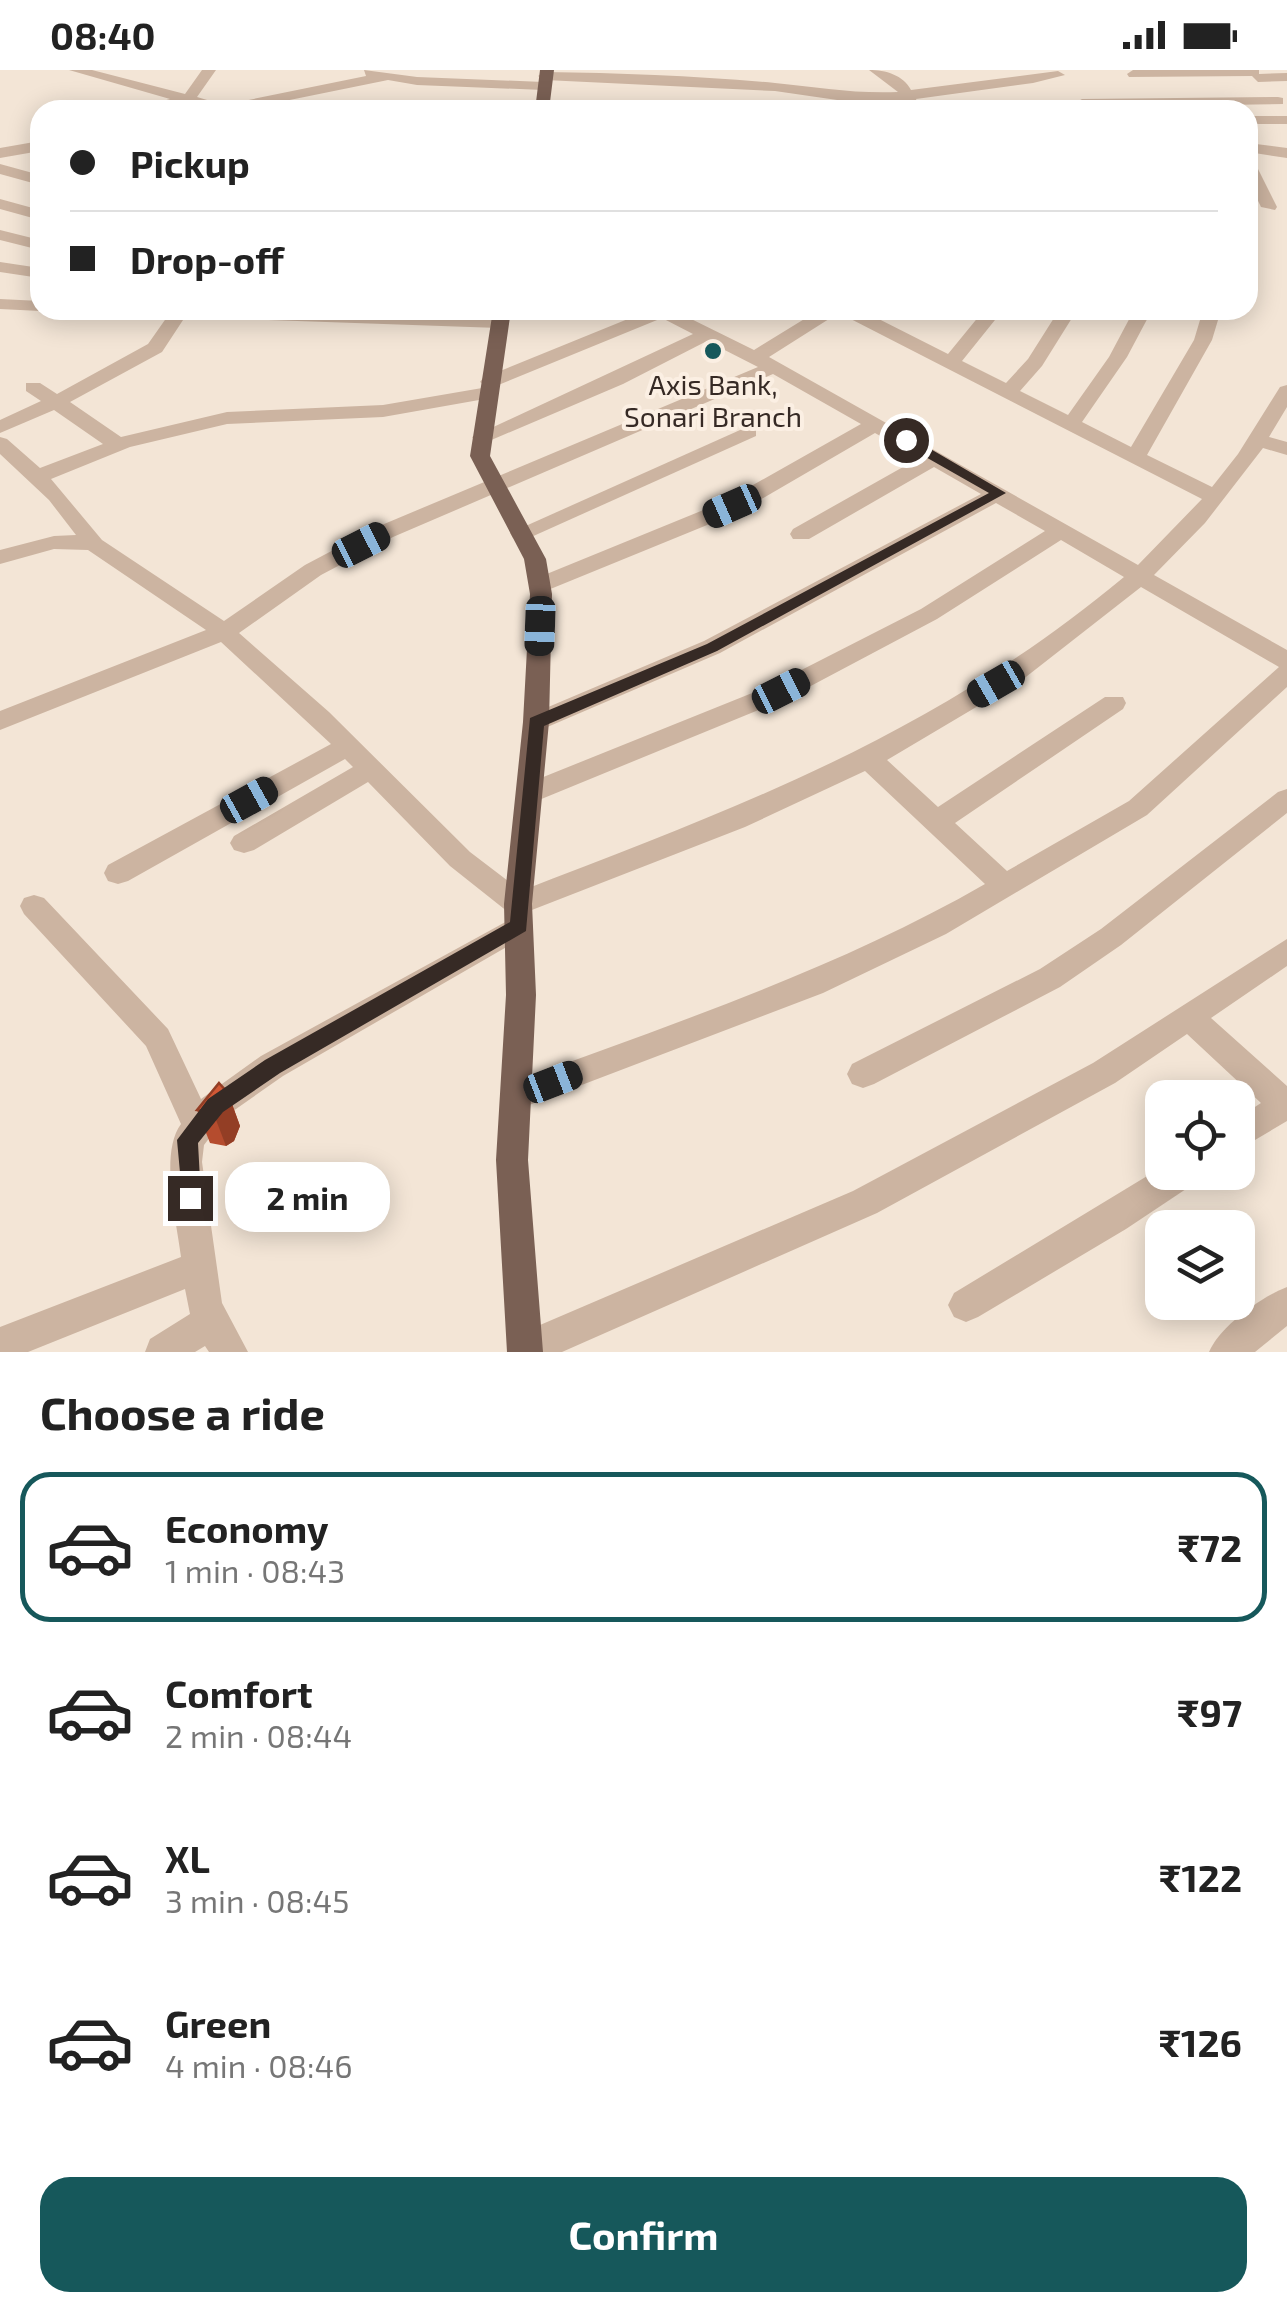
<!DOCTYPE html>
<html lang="en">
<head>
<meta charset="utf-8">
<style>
	body { margin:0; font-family:"Exo 2",sans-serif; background:#f2f2f2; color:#222; height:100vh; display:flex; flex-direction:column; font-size:38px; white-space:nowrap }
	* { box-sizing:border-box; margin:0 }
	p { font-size:32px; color:#767676 }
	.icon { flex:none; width:55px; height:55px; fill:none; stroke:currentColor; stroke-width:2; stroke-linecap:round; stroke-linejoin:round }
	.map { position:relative; height:1282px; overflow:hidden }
	.drawer { display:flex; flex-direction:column; background:#fff; flex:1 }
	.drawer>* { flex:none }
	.banner { position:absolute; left:30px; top:30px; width:1228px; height:220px; border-radius:30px; box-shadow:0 5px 25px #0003; display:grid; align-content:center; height:220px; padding:0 40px; background:#fff }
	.tools { position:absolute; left:1145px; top:1010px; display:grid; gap:20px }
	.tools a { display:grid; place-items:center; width:110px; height:110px; border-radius:20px; background:#fff; box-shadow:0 5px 25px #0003; font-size:50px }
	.end { position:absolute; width:45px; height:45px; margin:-22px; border:12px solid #362a25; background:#fff; box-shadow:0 0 0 5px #fff }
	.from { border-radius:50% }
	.bubble { position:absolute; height:70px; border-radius:30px; background:#fff; box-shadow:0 5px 25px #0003; font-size:32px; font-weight:700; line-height:70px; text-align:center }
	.car { position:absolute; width:30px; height:60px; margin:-30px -15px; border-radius:12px; box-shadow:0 0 8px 2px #0007; background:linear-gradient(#222 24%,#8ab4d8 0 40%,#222 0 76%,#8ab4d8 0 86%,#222 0) }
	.banner b { display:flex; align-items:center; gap:35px; height:95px; font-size:38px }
	.banner b+b { border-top:2px solid #e0e0e0 }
	.banner i { width:25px; height:25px; background:#222 }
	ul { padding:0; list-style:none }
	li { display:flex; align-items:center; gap:30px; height:150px; margin:0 20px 15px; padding:0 20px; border:5px solid transparent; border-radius:30px }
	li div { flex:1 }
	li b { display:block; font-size:38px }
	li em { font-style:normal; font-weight:700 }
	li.current { border-color:#16585b }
	li>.icon { width:90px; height:90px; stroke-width:1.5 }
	h2 { padding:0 40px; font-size:45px; line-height:120px }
	.primary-button { display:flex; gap:20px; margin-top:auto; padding:20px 40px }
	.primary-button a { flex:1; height:115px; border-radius:30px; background:#16585b; color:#fff; font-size:40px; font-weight:700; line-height:115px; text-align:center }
	.status { display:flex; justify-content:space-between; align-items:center; height:70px; padding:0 50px; background:#fff; direction:ltr }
	.status svg { height:28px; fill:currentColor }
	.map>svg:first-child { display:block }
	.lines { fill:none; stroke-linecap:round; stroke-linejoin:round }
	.minor { fill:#ccb4a1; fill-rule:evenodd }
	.major { fill:#7a6054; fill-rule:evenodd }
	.wall { fill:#b54c2e }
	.shaded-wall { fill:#933e25 }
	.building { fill:#d25835; stroke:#933e25; stroke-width:2.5 }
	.route { fill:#362a25 }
	.poi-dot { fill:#16585b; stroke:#fbefe3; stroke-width:4 }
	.labels { text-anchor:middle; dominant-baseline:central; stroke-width:8; stroke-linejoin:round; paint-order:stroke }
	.far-poi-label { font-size:28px; fill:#362a25; stroke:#fbefe3 }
</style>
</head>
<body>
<div class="status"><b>08:40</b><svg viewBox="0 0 49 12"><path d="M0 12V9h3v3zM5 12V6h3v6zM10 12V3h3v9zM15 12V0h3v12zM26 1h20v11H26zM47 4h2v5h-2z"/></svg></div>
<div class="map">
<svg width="1287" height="1282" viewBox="0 0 1287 1282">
	<rect width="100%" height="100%" fill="#f3e5d6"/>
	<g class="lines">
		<!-- minor -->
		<g class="minor">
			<path d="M69,0H92L185,24L202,0H216L197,27L224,35L366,6L364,0L417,7L543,12L550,16L543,20L417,15L388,10L241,40H211L189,34L130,40L170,29Z"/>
			<path d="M869,0C886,0 903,5 911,20L1058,1L1065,5L1033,13L916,29L921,40H907L902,30L844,31L775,21L545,10L538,6L545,2C622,3 699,6 775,13C817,17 855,24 898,22Z"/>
			<path d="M1133,0H1259V4L1287,3V11L1258,12L1252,6L1129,7L1127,4Z"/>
			<path d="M1278,27L1283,28V34L1082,37L1075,33L1082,29Z"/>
			<rect x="1248" y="46" width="39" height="8"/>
			<path d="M40,71V81L0,88V78Z"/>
			<path d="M1248,73L1287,78V88L1248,82Z"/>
			<path d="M1248,90L1256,95L1277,137L1275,140L1261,137L1248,110Z"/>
			<path d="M0,94L40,105V115L0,104Z"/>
			<path d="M0,129L40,140V150L0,139Z"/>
			<path d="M0,160L40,170V180L0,170Z"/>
			<path d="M0,192L40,198V208L0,202Z"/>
			<path d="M0,229L40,231V240H46L40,241L0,239Z"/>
			<path d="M99,240H323L499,248L508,253L499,258L185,247L162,282L70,332L121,367L227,342L383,335L488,317L480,312L483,308L650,240H673L754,280L819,240H861L948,284L984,240H1003L962,291L1006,313L1028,289L1059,240H1077L1042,296L1020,321L1068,345L1109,287L1134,240H1152L1127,287L1082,352L1131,377L1194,270L1203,240H1221L1212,270L1147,385L1212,417L1238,384L1280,317L1287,315V337L1269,367L1287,372V385L1263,378L1205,453L1154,505L1287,580V617L1147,745L946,864L823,923L516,1040L505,1036L500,1026L505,1016C668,955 834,901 985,814L865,701L745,757L519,845L529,848L533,856L529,864L283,1006L226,1046L204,1075L202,1092L222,1233L248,1282H209L205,1276L195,1282H145L150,1269L190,1244L185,1219L28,1282H0V1257L181,1187C177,1152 159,1084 181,1054L146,976L24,844L20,836L24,828L34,825L44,828L168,959L201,1029L261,986L518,845L508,842L450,796L368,712L254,780L244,783L234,780L230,773L234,766L353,697L345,689L128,811L118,814L108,811L104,803L108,795L331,674L221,572L0,660V641L206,560L88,480L54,479L0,494V480L54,466L76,465L49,430L0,384V367L7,369L40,398L103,374L54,340L0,363V350L41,331L26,321V313H40L57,324L148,274L167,247L108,245ZM840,242L841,244L1202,429L1138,495L769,287ZM662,248L693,264L472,367L475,371H489L623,314L707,271L758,297L377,457L305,495L224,551L102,470L51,409L130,377L227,354L383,347L496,327L499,323L491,318ZM773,304L861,354L723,432L532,510L529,515L532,520H548L739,442L875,363L919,388L793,459L790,464L793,469H809L934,397L981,424L704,571L527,646L523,652L527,658H545L720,583L996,433L1045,461L921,539L772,615L521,716L517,723L521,730H539L790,627L937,549L1061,470L1124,507C935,664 747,734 521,821L470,782L329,642L239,563L321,505L393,467ZM1141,517L1279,597L1129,731L1007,801L955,753L1123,639L1126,633L1123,627H1105L938,737L887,690L1022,610Z"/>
			<path d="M749,356L756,358V366L529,468H513L510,463Z"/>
			<path d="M1287,719V743L1121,875L1060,917L874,1014L863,1018L852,1014L847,1004L852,994L1040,899L1101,859L1278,722Z"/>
			<path d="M1287,869V896L1211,948L1287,1016V1051L1238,1080V1048L1261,1033L1187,964L1115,1013L877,1143L562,1282H508L512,1267L853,1121L1093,993Z"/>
			<path d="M1162,1097V1102H1199L1195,1113L1126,1159L978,1247L966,1252L954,1247L948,1235L954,1223Z"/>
			<path d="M1287,1217V1256L1255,1282H1209C1220,1256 1261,1227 1287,1217Z"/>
		</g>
		<!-- major -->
		<g class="major">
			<path d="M540,0H554L549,40H535Z"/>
			<path d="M493,240H511L490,386L546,489L552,524L549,652L532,834L536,925L528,1090L543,1282H507L496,1090L506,925L504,834L523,652L530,524L524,489L470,386Z"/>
		</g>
	</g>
	<!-- wall -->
	<path class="wall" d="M228,1023L240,1056L234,1071L226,1076L210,1073L197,1040Z"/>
	<!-- shaded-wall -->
	<path class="shaded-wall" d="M228,1023L240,1056L234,1071L226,1076L213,1042Z"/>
	<!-- building -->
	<path class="building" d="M219,1013L228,1023L222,1038L213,1042L197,1040Z"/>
	<!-- route -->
	<path class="route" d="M901,367H910L1006,423L717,581L544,656L526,861L280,1003L223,1042L198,1073L201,1128L198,1135H183L177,1070L208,1029L265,990L510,852L530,648L707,574L989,423L901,373Z"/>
	<!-- markers -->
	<circle class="poi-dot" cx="713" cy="281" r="10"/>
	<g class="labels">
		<!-- far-poi labels -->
		<g class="far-poi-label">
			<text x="713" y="314">Axis Bank,<tspan x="713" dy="32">Sonari Branch</tspan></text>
		</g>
	</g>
</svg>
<div class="tools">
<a><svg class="icon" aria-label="locate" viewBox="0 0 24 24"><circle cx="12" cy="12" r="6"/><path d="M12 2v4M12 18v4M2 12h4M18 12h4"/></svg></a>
<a><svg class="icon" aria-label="layers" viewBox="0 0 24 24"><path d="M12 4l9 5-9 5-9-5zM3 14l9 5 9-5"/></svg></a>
</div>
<i class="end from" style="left:906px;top:370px"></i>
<i class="end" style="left:190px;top:1128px"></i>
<div class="bubble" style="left:225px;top:1092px;width:165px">2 min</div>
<i class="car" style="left:732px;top:436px;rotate:246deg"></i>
<i class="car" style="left:361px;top:475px;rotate:63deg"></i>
<i class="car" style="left:540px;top:556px;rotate:182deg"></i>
<i class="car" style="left:996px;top:614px;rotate:240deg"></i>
<i class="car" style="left:781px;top:621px;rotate:63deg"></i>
<i class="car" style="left:249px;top:730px;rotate:61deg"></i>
<i class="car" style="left:553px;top:1012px;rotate:69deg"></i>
<div class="banner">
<b><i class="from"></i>Pickup</b>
<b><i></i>Drop-off</b>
</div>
</div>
<section class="drawer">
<h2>Choose a ride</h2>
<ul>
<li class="current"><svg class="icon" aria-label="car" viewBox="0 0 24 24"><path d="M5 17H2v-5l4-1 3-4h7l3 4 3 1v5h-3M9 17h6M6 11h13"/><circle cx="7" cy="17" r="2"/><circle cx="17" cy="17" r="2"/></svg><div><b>Economy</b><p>1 min · 08:43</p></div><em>₹72</em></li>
<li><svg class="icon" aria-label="car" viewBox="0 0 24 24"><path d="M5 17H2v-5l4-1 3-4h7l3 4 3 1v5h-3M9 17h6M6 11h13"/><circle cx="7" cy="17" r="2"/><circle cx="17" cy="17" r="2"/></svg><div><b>Comfort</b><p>2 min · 08:44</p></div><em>₹97</em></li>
<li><svg class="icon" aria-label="car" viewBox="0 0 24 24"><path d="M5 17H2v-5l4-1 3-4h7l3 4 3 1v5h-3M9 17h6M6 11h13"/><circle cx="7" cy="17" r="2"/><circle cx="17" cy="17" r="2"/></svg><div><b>XL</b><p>3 min · 08:45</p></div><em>₹122</em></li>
<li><svg class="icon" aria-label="car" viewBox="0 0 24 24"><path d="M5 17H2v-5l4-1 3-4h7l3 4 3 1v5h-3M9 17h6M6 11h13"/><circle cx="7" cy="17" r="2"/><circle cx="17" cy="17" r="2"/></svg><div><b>Green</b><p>4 min · 08:46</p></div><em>₹126</em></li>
</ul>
<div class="primary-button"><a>Confirm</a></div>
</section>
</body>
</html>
